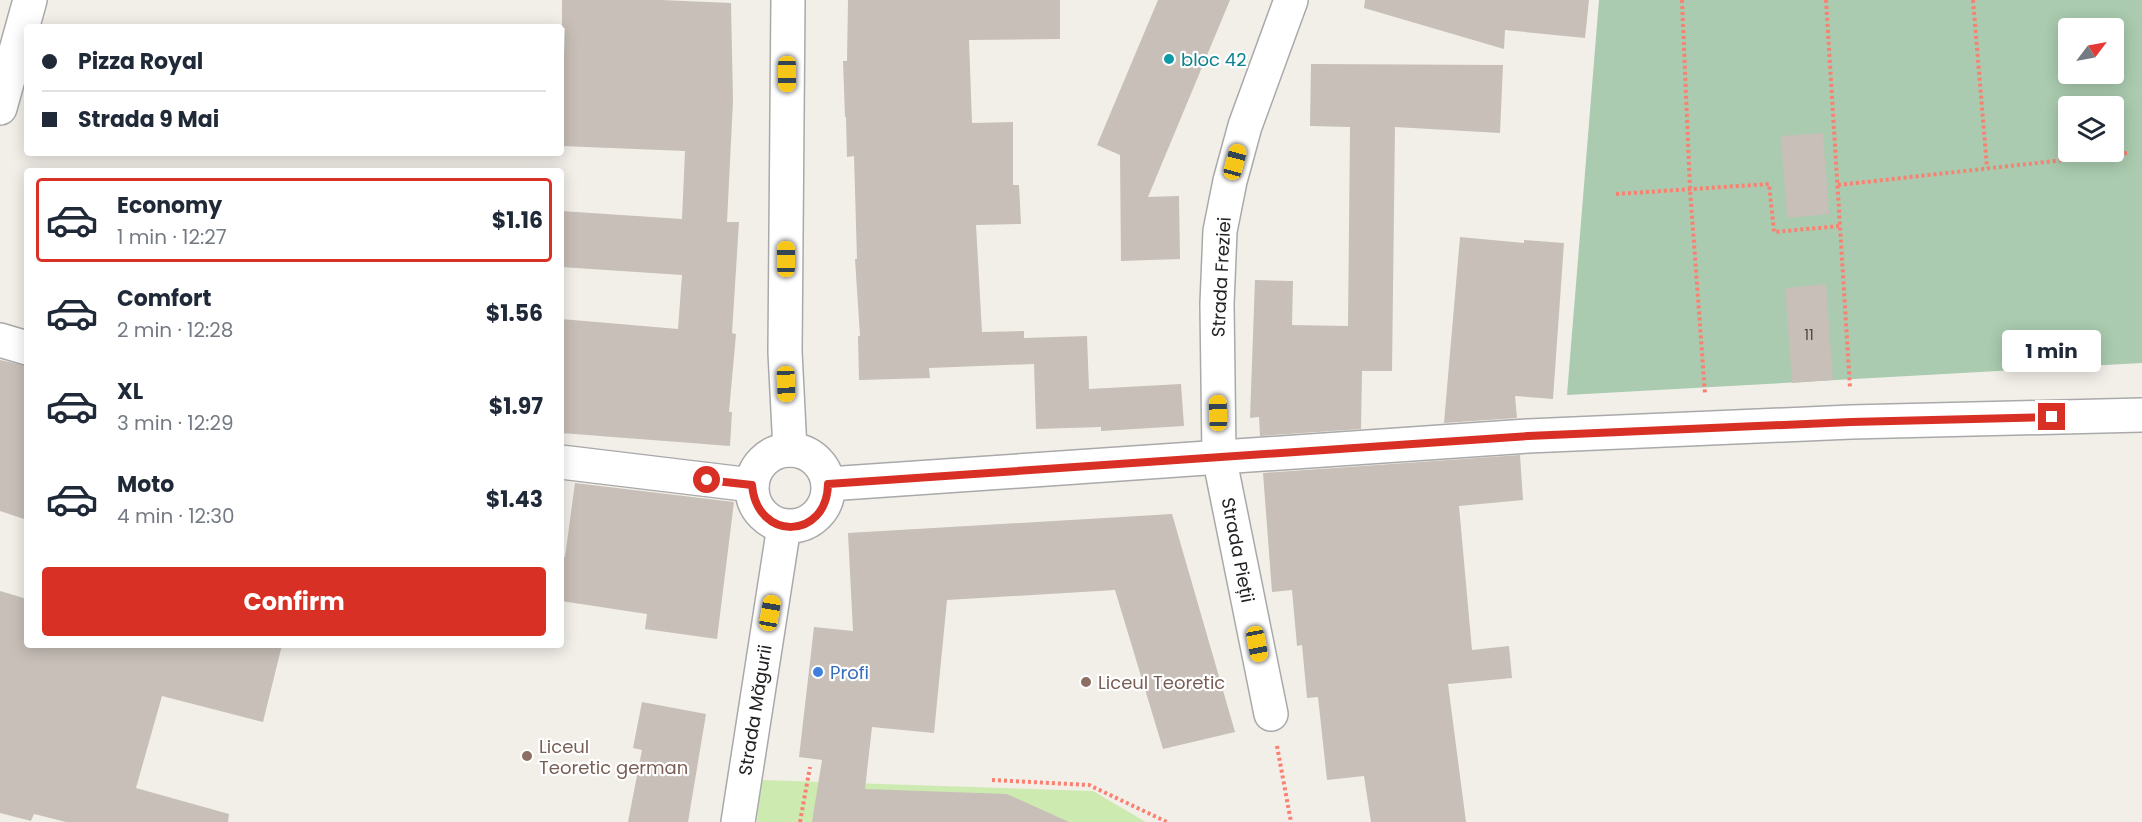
<!DOCTYPE html>
<html lang="en">
<head>
<meta charset="utf-8">
<style>
	body { margin:0; font-family:Poppins,sans-serif; background:#f2f2f3; color:#1f2937; height:100vh; display:flex; flex-direction:column; font-size:22px; white-space:nowrap }
	* { box-sizing:border-box; margin:0 }
	p { font-size:20px; color:#747a83 }
	.icon { flex:none; width:33px; height:33px; fill:none; stroke:currentColor; stroke-width:2; stroke-linecap:round; stroke-linejoin:round }
	.map { position:relative; flex:1; overflow:hidden }
	.details { position:absolute; left:24px; top:168px; width:540px; height:480px; display:flex; flex-direction:column; background:#fff; border-radius:6px; box-shadow:0 3px 15px #0003 }
	.details>* { flex:none }
	.top-card { position:absolute; left:24px; top:24px; width:540px; height:132px; border-radius:6px; box-shadow:0 3px 15px #0003; display:grid; align-content:center; height:132px; padding:0 18px; background:#fff }
	.needle { width:39px; rotate:58deg }
	.fabs { position:absolute; left:2058px; top:18px; display:grid; gap:12px }
	.fabs a { display:grid; place-items:center; width:66px; height:66px; border-radius:6px; background:#fff; box-shadow:0 3px 15px #0003; font-size:30px }
	.end { position:absolute; width:27px; height:27px; margin:-14px; border:8px solid #d93025; background:#fff; box-shadow:0 0 0 3px #fff }
	.from { border-radius:50% }
	.bubble { position:absolute; height:42px; border-radius:6px; background:#fff; box-shadow:0 3px 15px #0003; font-size:20px; font-weight:700; line-height:42px; text-align:center }
	.car { position:absolute; width:18px; height:36px; margin:-18px -9px; border-radius:8px; box-shadow:0 0 4px 2px #0007; background:linear-gradient(#f5c518 24%,#345 0 40%,#f5c518 0 76%,#345 0 86%,#f5c518 0) }
	.top-card b { display:flex; align-items:center; gap:21px; height:57px; font-size:22px }
	.top-card b+b { border-top:2px solid #e0e1e3 }
	.top-card i { width:15px; height:15px; background:#1f2937 }
	ul { padding:10px 0 0; list-style:none }
	li { display:flex; align-items:center; gap:18px; height:84px; margin:0 12px 9px; padding:0 6px; border:3px solid transparent; border-radius:6px }
	li div { flex:1 }
	li b { display:block; font-size:22px }
	li em { font-style:normal; font-weight:700 }
	li.current { border-color:#d93025 }
	li>.icon { width:54px; height:54px; stroke-width:1.5 }
	.primary-button { display:flex; gap:12px; margin-top:auto; padding:12px 18px }
	.primary-button a { flex:1; height:69px; border-radius:6px; background:#d93025; color:#fff; font-size:24px; font-weight:700; line-height:69px; text-align:center }
	.map>svg:first-child { display:block }
	.grass { fill:#cdebb0 }
	.cemetery { fill:#aacbaf; fill-rule:evenodd }
	.building { fill:#c7bfb8 }
	.lines { fill:none; stroke-linecap:round; stroke-linejoin:round }
	.minor-casing { stroke:#a9a9a9; stroke-width:36 }
	.path { stroke:#fa8072; stroke-width:4; stroke-dasharray:3 3; stroke-linecap:butt }
	.minor { stroke:#fff; stroke-width:33 }
	.route { stroke:#d93025; stroke-width:8 }
	.culture-dot { fill:#0f9aa8; stroke:#fff; stroke-width:2 }
	.shop-dot { fill:#3f7fe0; stroke:#fff; stroke-width:2 }
	.education-dot { fill:#8d6e63; stroke:#fff; stroke-width:2 }
	.labels { text-anchor:middle; dominant-baseline:central; stroke-width:4.5; stroke-linejoin:round; paint-order:stroke }
	.number-label { font-size:15px; fill:#4b4948 }
	.culture-label { font-size:18px; fill:#0d838f; stroke:#fff; text-anchor:start }
	.street-label { font-size:18px; fill:#222; stroke:#fff }
	.shop-label { font-size:18px; fill:#366cbe; stroke:#fff; text-anchor:start }
	.education-label { font-size:18px; fill:#785e54; stroke:#fff; text-anchor:start }
</style>
</head>
<body>
<div class="map">
<svg width="2142" height="822" viewBox="0 0 2142 822">
	<rect width="100%" height="100%" fill="#f2efe9"/>
	<!-- grass -->
	<path class="grass" d="M760,780L1093,791L1146,822H757Z"/>
	<!-- cemetery -->
	<path class="cemetery" d="M1599,0H2142V363L1567,395ZM2068,28H2114V74H2068ZM2068,106H2114V152H2068Z"/>
	<!-- building -->
	<g class="building">
		<path d="M562,0H661L731,3L733,101L727,222H739L732,333L736,334L729,412H732L730,446L561,433V319L678,329L682,275L561,267V211L682,219L685,151L561,146L565,28H562Z"/>
		<path d="M848,0H1060V39L969,40L972,123L1013,122V185H1019L1021,224L976,225L982,332L1024,331V338L1087,336L1089,389L1181,384L1184,426L1101,431V427L1036,429L1034,364L929,368L930,378L859,380L858,336H860L855,259H857L854,156L847,157L846,117H845L843,61H847Z"/>
		<path d="M1158,0H1230L1148,197L1179,196L1180,259L1121,261L1120,155L1097,145Z"/>
		<path d="M1365,0H1589L1585,38L1505,30L1504,49L1364,8Z"/>
		<path d="M1311,64L1503,65L1500,133L1395,127L1392,371H1362L1361,429L1260,436L1259,417L1250,418L1255,280L1293,281L1292,325L1348,326L1350,127L1310,126Z"/>
		<path d="M1823,133L1829,214L1787,218L1781,136Z"/>
		<path d="M1460,237L1524,243V240L1564,243L1553,399L1515,396L1517,418L1444,423Z"/>
		<path d="M1826,284L1833,380L1792,383L1785,288Z"/>
		<path d="M0,360L27,366V520L0,511Z"/>
		<path d="M1520,455L1523,500L1459,506L1472,650L1509,646L1512,678L1448,684L1466,822H1371L1364,776L1327,780L1318,697L1307,698L1302,645L1297,646L1292,590L1272,592L1263,473Z"/>
		<path d="M575,483L734,502L717,639L645,629L647,614L561,601V556L565,557Z"/>
		<path d="M1172,514L1235,732L1163,749L1115,590L947,600L934,733L872,727L865,789L1007,794L1069,822H812L822,760L799,757L814,627L853,631L848,533Z"/>
		<path d="M0,591L27,599V645H282L263,722L162,696L136,788L229,814L228,822H66L34,814L31,821L0,813Z"/>
		<path d="M642,702L706,714L688,822H628L642,750L633,748Z"/>
	</g>
	<g class="lines">
		<!-- minor casing -->
		<g class="minor-casing">
			<g id="minor">
				<path d="M788,0L785,352L790,450"/>
				<path d="M0,108L30,0"/>
				<path d="M0,340L27,348"/>
				<circle cx="790" cy="488" r="38"/>
				<path d="M561,462L752,485"/>
				<path d="M828,484L1528,436L1851,422L2142,415"/>
				<path d="M1271,714L1219,456L1217,304L1220,231L1230,181L1245,126L1291,0"/>
				<path d="M738,822L784,526"/>
			</g>
		</g>
		<!-- path -->
		<g class="path">
			<path d="M1682,0L1690,189L1705,394"/>
			<path d="M1826,0L1850,388"/>
			<path d="M1973,0L1987,168"/>
			<path d="M1838,185L2127,153"/>
			<path d="M1616,194L1769,184L1774,232L1840,226"/>
			<path d="M1277,746L1291,822"/>
			<path d="M992,780L1089,785L1167,822"/>
			<path d="M800,822L810,767"/>
		</g>
		<!-- minor -->
		<use href="#minor" class="minor"/>
	</g>
	<g class="lines">
		<!-- route -->
		<path class="route" d="M707,480L752,485C757,542 827,540 828,484L1528,436L1851,422L2052,417"/>
	</g>
	<!-- markers -->
	<circle class="culture-dot" cx="1169" cy="59" r="6"/>
	<circle class="shop-dot" cx="818" cy="672" r="6"/>
	<g class="education-dot">
		<circle cx="1086" cy="682" r="6"/>
		<circle cx="527" cy="756" r="6"/>
	</g>
	<g class="labels">
		<!-- number labels -->
		<g class="number-label">
			<text x="1809" y="334">11</text>
		</g>
		<!-- culture labels -->
		<g class="culture-label">
			<text x="1181" y="59">bloc 42</text>
		</g>
		<!-- street labels -->
		<g class="street-label">
			<text transform="translate(1221 277) rotate(-87)">Strada Freziei</text>
			<text transform="translate(1238 550) rotate(79)">Strada Pieții</text>
			<text transform="translate(755 710) rotate(-81)">Strada Măgurii</text>
		</g>
		<!-- shop labels -->
		<g class="shop-label">
			<text x="830" y="672">Profi</text>
		</g>
		<!-- education labels -->
		<g class="education-label">
			<text x="1098" y="682">Liceul Teoretic</text>
			<text x="539" y="746">Liceul<tspan x="539" dy="21">Teoretic german</tspan></text>
		</g>
	</g>
</svg>
<div class="fabs">
<a><svg class="needle" viewBox="-14 -14 28 28"><path d="M0-13l5 13h-10z" fill="#e53935"/><path d="M0 13l5-13h-10z" fill="#747a83"/></svg></a>
<a><svg class="icon" aria-label="layers" viewBox="0 0 24 24"><path d="M12 4l9 5-9 5-9-5zM3 14l9 5 9-5"/></svg></a>
</div>
<i class="end from" style="left:707px;top:480px"></i>
<i class="end" style="left:2052px;top:417px"></i>
<div class="bubble" style="left:2002px;top:330px;width:99px">1 min</div>
<i class="car" style="left:787px;top:74px;rotate:180deg"></i>
<i class="car" style="left:1235px;top:162px;rotate:15deg"></i>
<i class="car" style="left:786px;top:259px;rotate:0deg"></i>
<i class="car" style="left:786px;top:384px;rotate:178deg"></i>
<i class="car" style="left:1218px;top:413px;rotate:359deg"></i>
<i class="car" style="left:770px;top:613px;rotate:10deg"></i>
<i class="car" style="left:1257px;top:644px;rotate:169deg"></i>
<div class="top-card">
<b><i class="from"></i>Pizza Royal</b>
<b><i></i>Strada 9 Mai</b>
</div>
<section class="details">
<ul>
<li class="current"><svg class="icon" aria-label="car" viewBox="0 0 24 24"><path d="M5 17H2v-5l4-1 3-4h7l3 4 3 1v5h-3M9 17h6M6 11h13"/><circle cx="7" cy="17" r="2"/><circle cx="17" cy="17" r="2"/></svg><div><b>Economy</b><p>1 min · 12:27</p></div><em>$1.16</em></li>
<li><svg class="icon" aria-label="car" viewBox="0 0 24 24"><path d="M5 17H2v-5l4-1 3-4h7l3 4 3 1v5h-3M9 17h6M6 11h13"/><circle cx="7" cy="17" r="2"/><circle cx="17" cy="17" r="2"/></svg><div><b>Comfort</b><p>2 min · 12:28</p></div><em>$1.56</em></li>
<li><svg class="icon" aria-label="car" viewBox="0 0 24 24"><path d="M5 17H2v-5l4-1 3-4h7l3 4 3 1v5h-3M9 17h6M6 11h13"/><circle cx="7" cy="17" r="2"/><circle cx="17" cy="17" r="2"/></svg><div><b>XL</b><p>3 min · 12:29</p></div><em>$1.97</em></li>
<li><svg class="icon" aria-label="car" viewBox="0 0 24 24"><path d="M5 17H2v-5l4-1 3-4h7l3 4 3 1v5h-3M9 17h6M6 11h13"/><circle cx="7" cy="17" r="2"/><circle cx="17" cy="17" r="2"/></svg><div><b>Moto</b><p>4 min · 12:30</p></div><em>$1.43</em></li>
</ul>
<div class="primary-button"><a>Confirm</a></div>
</section>
</div>
</body>
</html>
